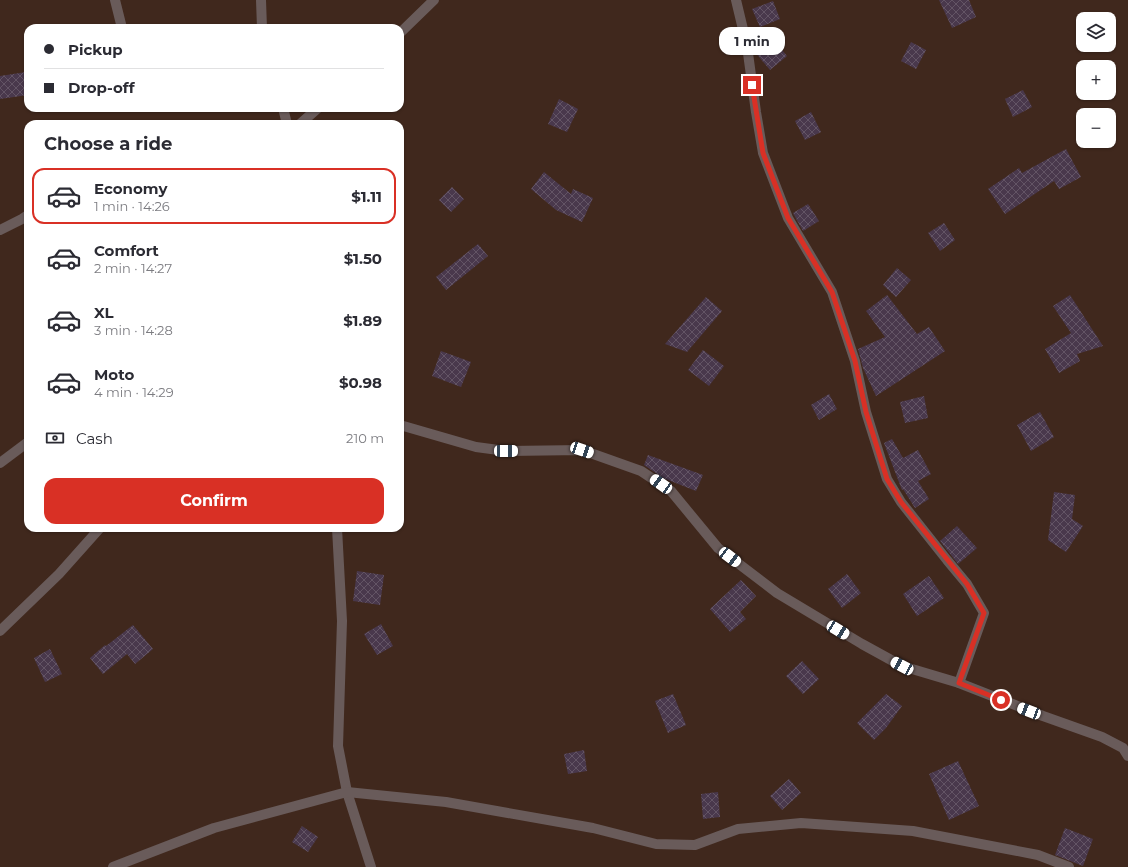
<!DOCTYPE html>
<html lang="en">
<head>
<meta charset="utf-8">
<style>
	body { margin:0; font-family:Montserrat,sans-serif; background:#f7f7f7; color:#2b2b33; height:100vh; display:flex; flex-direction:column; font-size:15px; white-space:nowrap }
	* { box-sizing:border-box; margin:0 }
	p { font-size:13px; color:#7c7c81 }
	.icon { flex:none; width:22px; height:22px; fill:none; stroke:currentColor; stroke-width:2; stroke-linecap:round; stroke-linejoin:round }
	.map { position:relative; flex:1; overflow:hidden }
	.details { position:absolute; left:24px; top:120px; width:380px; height:412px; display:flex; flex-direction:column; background:#fff; border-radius:12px; box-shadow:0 1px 3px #0004 }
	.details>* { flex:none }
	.top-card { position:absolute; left:24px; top:24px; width:380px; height:88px; border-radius:12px; box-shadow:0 1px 3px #0004; display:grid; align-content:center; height:88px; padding:0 20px; background:#fff }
	.fabs { position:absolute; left:1076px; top:12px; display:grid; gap:8px }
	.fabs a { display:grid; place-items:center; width:40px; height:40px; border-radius:8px; background:#fff; box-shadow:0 1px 3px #0004; font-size:20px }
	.end { position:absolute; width:18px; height:18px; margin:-9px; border:5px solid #d93025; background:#fff; box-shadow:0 0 0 2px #fff }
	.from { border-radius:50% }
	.bubble { position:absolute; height:28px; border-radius:12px; background:#fff; box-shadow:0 1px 3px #0004; font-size:13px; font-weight:700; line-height:28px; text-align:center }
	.car { position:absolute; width:12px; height:24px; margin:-12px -6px; border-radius:5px; box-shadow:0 0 3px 1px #0007; background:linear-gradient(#fff 24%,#345 0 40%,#fff 0 76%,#345 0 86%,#fff 0) }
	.top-card b { display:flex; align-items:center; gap:14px; height:38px; font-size:15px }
	.top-card b+b { border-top:1px solid #e1e1e2 }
	.top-card i { width:10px; height:10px; background:#2b2b33 }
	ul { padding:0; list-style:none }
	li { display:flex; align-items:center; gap:12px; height:56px; margin:0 8px 6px; padding:0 12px; border:2px solid transparent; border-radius:12px }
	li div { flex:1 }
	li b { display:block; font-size:15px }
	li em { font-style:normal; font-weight:700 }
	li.selected { border-color:#d93025 }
	li>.icon { width:36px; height:36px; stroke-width:1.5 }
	h2 { padding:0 20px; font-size:18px; line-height:48px }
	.pay { display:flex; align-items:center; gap:10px; height:44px; padding:0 20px; font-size:15px }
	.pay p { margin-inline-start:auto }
	.button { display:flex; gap:8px; margin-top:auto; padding:8px 20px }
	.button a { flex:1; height:46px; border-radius:12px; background:#d93025; color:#fff; font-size:16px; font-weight:700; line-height:46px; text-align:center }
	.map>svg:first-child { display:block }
	.building { fill:url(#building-cross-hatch) }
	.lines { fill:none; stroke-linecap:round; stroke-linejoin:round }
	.minor { stroke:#695b5a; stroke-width:10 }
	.route { stroke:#d93025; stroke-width:5 }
</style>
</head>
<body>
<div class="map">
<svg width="1128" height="867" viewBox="0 0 1128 867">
	<defs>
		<pattern id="building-cross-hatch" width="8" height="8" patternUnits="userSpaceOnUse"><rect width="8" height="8" fill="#49384c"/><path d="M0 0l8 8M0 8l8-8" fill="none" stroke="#635465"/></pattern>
	</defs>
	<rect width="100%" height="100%" fill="#40281d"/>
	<!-- building -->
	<g class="building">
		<path d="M939,0H969L976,17L952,28Z"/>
		<path d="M773,1L780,19L760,27L752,9Z"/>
		<path d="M770,35L787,56L770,70L754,51V48Z"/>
		<path d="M911,42L926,50L916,69L901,61Z"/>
		<path d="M26,72L28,95L0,99V76Z"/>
		<path d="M1023,90L1032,107L1013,117L1005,99Z"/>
		<path d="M559,99L578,109L567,132L548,124Z"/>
		<path d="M811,112L821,132L805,140L795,121Z"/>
		<path d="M1066,149L1081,177L1059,189L1054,181L1005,214L988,189L1019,168L1022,173Z"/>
		<path d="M544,172L571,194L573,189L593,198L582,222L556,210L531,189Z"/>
		<path d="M452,187L464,199L451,212L439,200Z"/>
		<path d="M808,204L819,221L803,231L793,213Z"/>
		<path d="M944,223L955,240L940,251L928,233Z"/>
		<path d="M478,244L488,256L446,290L436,277Z"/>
		<path d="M897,268L911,280L896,297L883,285Z"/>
		<path d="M887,295L917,334L929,327L945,351L876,396L863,368L858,349L885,337L866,311Z"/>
		<path d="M1070,295L1103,346L1077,354L1080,361L1059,373L1045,349L1071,333L1053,306Z"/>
		<path d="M706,297L722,311L687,352L665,344Z"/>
		<path d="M703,350L724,366L709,386L688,370Z"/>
		<path d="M441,351L471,362L461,387L432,376Z"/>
		<path d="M829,394L837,409L819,420L811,405Z"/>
		<path d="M924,396L928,418L905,423L900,402Z"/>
		<path d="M1040,412L1054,437L1031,451L1017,425Z"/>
		<path d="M892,439L903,458L918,450L931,474L918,481L929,499L915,508L903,489L902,490L884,443Z"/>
		<path d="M648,455L703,475L696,491L663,478L644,465Z"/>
		<path d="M1054,492L1075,495L1072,519L1083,526L1066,552L1048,540Z"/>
		<path d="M957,526L977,548L958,564L940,541Z"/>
		<path d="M357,571L384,575L380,605L353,601Z"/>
		<path d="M847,574L861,593L842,608L828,589Z"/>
		<path d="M929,576L944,598L917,616L903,594Z"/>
		<path d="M741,580L756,596L740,612L746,619L730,632L710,609Z"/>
		<path d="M381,624L393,646L377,655L364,634Z"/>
		<path d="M133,625L153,649L135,664L127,654L103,674L90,658L105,645L106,646Z"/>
		<path d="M50,649L62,674L45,682L34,658Z"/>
		<path d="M802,661L819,679L803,694L786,676Z"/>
		<path d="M673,694L686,725L668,733L655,701Z"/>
		<path d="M886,694L902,706L886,728L874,740L857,723Z"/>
		<path d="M584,750L587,771L568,774L564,754Z"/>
		<path d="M958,761L979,806L949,820L929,774Z"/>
		<path d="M789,779L801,793L782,810L770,796Z"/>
		<path d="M718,792L720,817L703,819L701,794Z"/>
		<path d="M302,826L318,837L308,852L292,842Z"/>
		<path d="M1065,828L1093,839L1083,866L1055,855Z"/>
	</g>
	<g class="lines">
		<!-- minor -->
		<g class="minor">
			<path d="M115,0L122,28"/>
			<path d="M261,0L262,28"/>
			<path d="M736,0L747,46L756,112L763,153L788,218L832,292L855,361L866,412L887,479L901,502L947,560L967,584L984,613L959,683"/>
			<path d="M400,33L434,0"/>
			<path d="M283,108L287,124"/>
			<path d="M300,124L318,108"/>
			<path d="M0,230L22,219L28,215"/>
			<path d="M400,425L476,447L506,451L582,450L641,471L671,491L718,548L777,593L862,644L902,666L959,683L1043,716L1102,737L1123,748L1128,756"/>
			<path d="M0,463L28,442"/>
			<path d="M337,528L342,621L338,746L347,792L371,867"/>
			<path d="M0,631L59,574L100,528"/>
			<path d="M113,867L214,828L347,792L446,802L593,828L656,844L695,845L738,829L801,823L913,831L1038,855L1069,867"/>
		</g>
	</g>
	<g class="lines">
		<!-- route -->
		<path class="route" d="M752,85L763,153L788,218L832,292L855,361L866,412L887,479L901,502L967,584L984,613L959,683L1001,700"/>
	</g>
</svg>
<div class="fabs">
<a><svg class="icon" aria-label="layers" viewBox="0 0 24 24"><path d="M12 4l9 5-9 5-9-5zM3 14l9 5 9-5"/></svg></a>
<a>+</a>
<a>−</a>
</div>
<i class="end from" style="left:1001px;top:700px"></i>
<i class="end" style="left:752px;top:85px"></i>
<div class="bubble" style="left:719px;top:27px;width:66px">1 min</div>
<i class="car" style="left:582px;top:450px;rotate:109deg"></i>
<i class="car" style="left:506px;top:451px;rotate:90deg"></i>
<i class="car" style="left:661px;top:484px;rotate:305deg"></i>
<i class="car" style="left:730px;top:557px;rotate:127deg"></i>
<i class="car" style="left:838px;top:630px;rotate:121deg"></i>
<i class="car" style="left:902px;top:666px;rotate:298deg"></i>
<i class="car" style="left:1029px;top:711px;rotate:291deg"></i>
<div class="top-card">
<b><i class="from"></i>Pickup</b>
<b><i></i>Drop-off</b>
</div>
<section class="details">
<h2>Choose a ride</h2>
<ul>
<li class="selected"><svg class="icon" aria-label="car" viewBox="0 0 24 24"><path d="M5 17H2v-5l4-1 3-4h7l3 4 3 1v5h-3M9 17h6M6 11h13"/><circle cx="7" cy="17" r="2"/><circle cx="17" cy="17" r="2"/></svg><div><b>Economy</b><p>1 min · 14:26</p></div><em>$1.11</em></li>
<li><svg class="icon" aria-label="car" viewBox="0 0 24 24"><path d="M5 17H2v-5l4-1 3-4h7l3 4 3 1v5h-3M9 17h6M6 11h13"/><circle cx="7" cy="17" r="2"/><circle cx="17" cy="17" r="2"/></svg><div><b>Comfort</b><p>2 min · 14:27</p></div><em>$1.50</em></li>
<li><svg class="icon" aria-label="car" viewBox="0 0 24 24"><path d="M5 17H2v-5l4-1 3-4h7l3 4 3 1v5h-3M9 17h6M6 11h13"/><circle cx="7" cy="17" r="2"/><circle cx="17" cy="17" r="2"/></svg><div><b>XL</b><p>3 min · 14:28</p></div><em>$1.89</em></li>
<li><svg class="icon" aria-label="car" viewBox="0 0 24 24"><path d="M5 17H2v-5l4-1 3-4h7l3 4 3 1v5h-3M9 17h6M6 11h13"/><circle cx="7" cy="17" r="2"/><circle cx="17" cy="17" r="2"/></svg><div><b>Moto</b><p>4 min · 14:29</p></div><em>$0.98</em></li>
</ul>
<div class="pay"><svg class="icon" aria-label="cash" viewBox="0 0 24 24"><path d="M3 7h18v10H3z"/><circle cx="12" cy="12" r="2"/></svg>Cash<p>210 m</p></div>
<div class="button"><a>Confirm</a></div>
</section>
</div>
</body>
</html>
